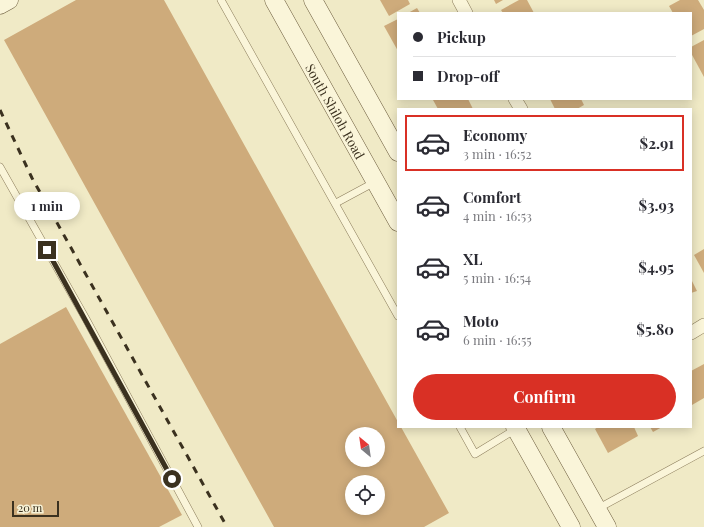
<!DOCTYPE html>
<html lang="en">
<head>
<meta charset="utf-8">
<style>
	body { margin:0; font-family:"Playfair Display",serif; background:#f2f2f3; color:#2b2b33; height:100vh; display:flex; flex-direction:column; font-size:15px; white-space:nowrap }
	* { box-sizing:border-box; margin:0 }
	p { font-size:13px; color:#7c7c81 }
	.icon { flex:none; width:22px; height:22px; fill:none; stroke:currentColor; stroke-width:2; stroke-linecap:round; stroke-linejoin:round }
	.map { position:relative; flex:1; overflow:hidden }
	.drawer { position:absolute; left:397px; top:108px; width:295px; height:320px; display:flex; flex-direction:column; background:#fff; border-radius:0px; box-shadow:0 2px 10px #0003 }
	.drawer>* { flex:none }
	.top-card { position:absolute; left:397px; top:12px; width:295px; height:88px; border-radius:0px; box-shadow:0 2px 10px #0003; display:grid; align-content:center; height:88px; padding:0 16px; background:#fff }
	.needle { width:26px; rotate:331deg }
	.buttons { position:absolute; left:345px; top:427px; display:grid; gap:8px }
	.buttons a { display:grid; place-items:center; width:40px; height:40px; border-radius:50%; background:#fff; box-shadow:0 2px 10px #0003; font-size:20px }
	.scale { position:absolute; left:12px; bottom:10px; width:47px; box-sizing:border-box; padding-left:4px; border:2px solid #3b311f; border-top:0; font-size:11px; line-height:14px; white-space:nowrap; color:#3b311f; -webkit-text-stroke:3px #f7f2d6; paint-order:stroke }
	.end { position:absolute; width:18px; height:18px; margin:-9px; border:5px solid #3b311f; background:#fff; box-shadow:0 0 0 2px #fff }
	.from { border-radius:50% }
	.bubble { position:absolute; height:28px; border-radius:14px; background:#fff; box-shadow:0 2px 10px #0003; font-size:13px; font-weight:700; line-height:28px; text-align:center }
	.top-card b { display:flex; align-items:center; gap:14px; height:38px; font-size:15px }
	.top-card b+b { border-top:1px solid #e1e1e2 }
	.top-card i { width:10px; height:10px; background:#2b2b33 }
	ul { padding:7px 0 0; list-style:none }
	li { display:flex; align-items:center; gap:12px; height:56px; margin:0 8px 6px; padding:0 8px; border:2px solid transparent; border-radius:0px }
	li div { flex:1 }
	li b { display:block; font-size:15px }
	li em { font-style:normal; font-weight:700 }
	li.selected { border-color:#d93025 }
	li>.icon { width:36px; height:36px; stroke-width:1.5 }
	.cta { display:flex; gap:8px; margin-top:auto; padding:8px 16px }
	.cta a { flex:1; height:46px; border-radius:24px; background:#d93025; color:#fff; font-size:16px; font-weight:700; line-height:46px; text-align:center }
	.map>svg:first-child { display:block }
	.building { fill:#ceab7b; fill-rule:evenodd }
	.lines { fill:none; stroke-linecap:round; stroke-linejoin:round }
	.lane-casing { stroke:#8b7c5b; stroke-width:8 }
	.street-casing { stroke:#8b7c5b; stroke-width:14 }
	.secondary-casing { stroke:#6d5d3e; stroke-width:19 }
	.lane { stroke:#faf5d9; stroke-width:7 }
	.street { stroke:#faf5d9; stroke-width:13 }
	.secondary { stroke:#faf5d9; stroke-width:18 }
	.rail { stroke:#3b311f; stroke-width:3; stroke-dasharray:7 7; stroke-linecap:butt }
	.route { stroke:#3b311f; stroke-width:5 }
	.labels { text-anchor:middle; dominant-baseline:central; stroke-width:3.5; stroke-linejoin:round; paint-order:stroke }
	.street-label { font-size:13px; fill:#3b311f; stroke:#f7f2d6 }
</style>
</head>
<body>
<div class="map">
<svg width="704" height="527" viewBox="0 0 704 527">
	<rect width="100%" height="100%" fill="#f0eac6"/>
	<!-- building -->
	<g class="building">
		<path d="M76,0H164L398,422V427H401L449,513L424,527H274L4,40ZM352,434H378V460H352ZM352,482H378V508H352Z"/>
		<path d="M380,0H408L410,4L389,16Z"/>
		<path d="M494,0H503L496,4Z"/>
		<path d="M519,0H527L534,13H503L501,10Z"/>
		<path d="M680,0H698L704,10V29L691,36V13H673L669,6Z"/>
		<path d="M417,8L420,13H408Z"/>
		<path d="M398,19V51L384,26Z"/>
		<path d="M704,40V77L691,53V47Z"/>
		<path d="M468,99L473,109H438L433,100Z"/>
		<path d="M550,99H581L584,105L577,109H555Z"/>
		<path d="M704,249V273L694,255Z"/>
		<path d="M691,279L697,291L691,293Z"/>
		<path d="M66,307L182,515L159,527H0V344Z"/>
		<path d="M704,364V398L692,405L691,371Z"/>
		<path d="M598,427H634L638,436L608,453L595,429Z"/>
		<path d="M650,427H662L653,432Z"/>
	</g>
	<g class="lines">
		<!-- lane casing -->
		<g class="lane-casing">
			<g id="lane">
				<path d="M221,0L398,316"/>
				<path d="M0,167L86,319L198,527"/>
				<path d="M336,203L375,182"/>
				<path d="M460,427L475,454L516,429"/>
				<path d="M597,509L704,451"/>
			</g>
		</g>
		<!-- street casing -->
		<g class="street-casing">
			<g id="street">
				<path d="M459,0L466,13"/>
				<path d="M515,99L521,109"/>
				<path d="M691,333L704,325"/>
			</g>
		</g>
		<!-- secondary casing -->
		<g class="secondary-casing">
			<g id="secondary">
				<path id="s1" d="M274,0L398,222"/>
				<path d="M313,0L398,152"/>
				<path d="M0,5L9,0"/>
				<path d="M515,427L571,527"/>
				<path d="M551,427L607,527"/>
			</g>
		</g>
		<!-- lane -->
		<use href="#lane" class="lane"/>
		<!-- street -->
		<use href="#street" class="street"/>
		<!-- secondary -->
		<use href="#secondary" class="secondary"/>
		<!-- rail -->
		<path class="rail" d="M0,110L32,178L227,527"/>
	</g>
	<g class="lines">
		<!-- route -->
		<path class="route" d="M47,250L172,479"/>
	</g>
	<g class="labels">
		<!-- street labels -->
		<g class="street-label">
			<text stroke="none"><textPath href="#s1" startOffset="127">South Shiloh Road</textPath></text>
		</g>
	</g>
</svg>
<div class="buttons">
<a><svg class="needle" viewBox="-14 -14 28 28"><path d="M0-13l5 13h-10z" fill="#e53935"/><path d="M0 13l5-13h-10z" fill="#7c7c81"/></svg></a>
<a><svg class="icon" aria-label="locate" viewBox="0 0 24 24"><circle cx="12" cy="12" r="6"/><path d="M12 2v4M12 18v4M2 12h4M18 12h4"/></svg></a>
</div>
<div class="scale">20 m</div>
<i class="end from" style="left:172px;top:479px"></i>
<i class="end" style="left:47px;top:250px"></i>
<div class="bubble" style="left:14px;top:192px;width:66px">1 min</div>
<div class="top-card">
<b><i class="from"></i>Pickup</b>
<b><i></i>Drop-off</b>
</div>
<section class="drawer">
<ul>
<li class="selected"><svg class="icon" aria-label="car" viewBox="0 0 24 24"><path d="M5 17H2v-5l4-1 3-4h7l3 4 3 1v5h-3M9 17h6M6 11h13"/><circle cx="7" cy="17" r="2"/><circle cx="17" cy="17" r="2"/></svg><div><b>Economy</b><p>3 min · 16:52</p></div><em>$2.91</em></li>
<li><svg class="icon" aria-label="car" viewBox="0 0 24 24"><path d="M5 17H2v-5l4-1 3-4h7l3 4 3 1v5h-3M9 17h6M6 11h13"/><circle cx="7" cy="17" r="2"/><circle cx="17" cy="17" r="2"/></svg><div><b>Comfort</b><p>4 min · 16:53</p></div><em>$3.93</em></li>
<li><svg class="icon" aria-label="car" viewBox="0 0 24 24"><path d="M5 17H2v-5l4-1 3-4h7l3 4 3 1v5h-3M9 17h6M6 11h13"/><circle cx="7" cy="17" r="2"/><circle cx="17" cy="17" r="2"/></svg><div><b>XL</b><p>5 min · 16:54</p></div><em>$4.95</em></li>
<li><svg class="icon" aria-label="car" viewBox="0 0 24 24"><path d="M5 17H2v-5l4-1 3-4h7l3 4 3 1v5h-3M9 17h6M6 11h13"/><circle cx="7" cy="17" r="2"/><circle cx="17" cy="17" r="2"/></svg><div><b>Moto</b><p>6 min · 16:55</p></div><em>$5.80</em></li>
</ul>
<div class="cta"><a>Confirm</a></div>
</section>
</div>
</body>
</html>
